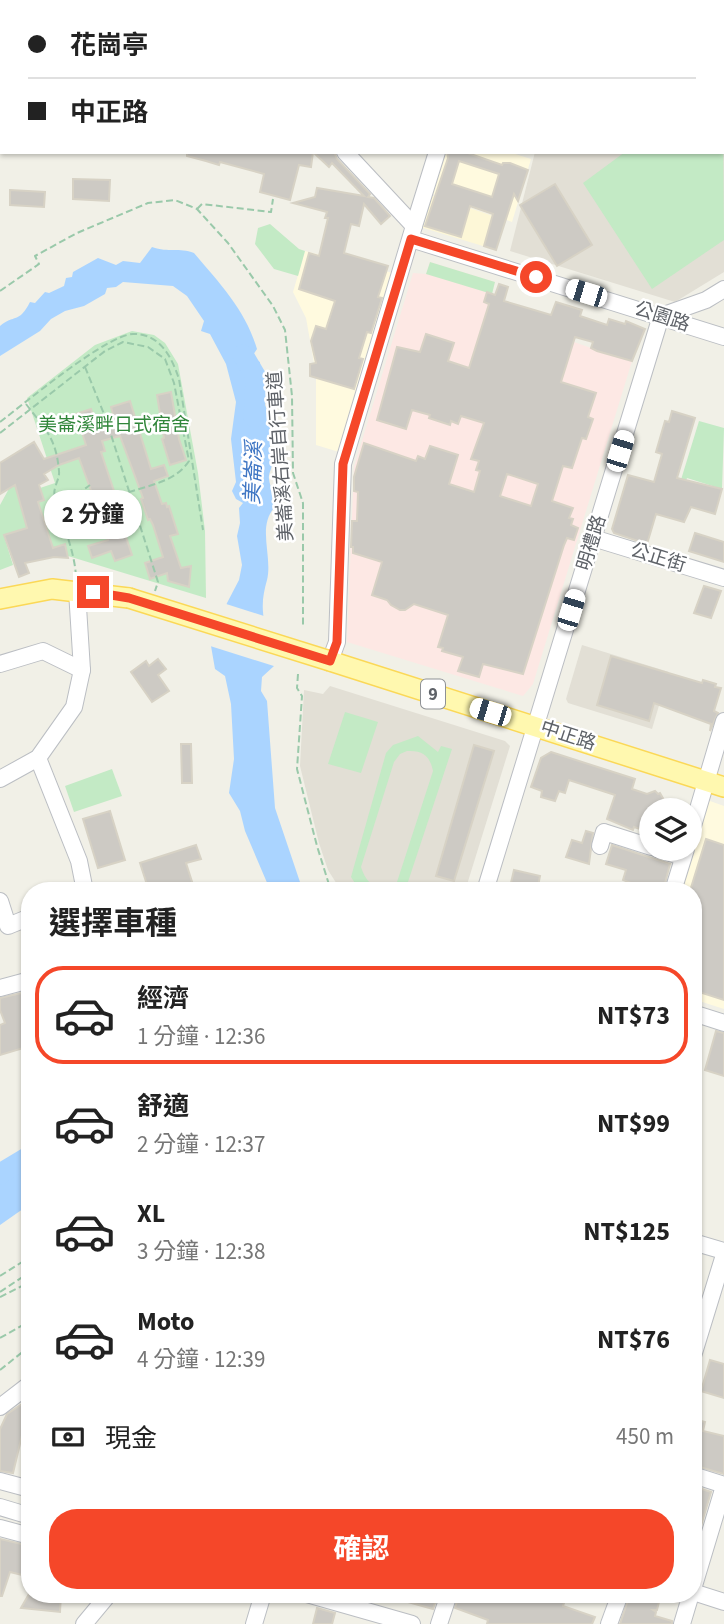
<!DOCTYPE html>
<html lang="zh-TW">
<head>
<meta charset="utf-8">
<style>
	body { margin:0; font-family:"Source Sans 3","Noto Sans TC",sans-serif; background:#f2f2f2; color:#222; height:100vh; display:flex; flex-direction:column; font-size:26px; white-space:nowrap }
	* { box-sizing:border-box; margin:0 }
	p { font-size:23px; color:#767676 }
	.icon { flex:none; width:38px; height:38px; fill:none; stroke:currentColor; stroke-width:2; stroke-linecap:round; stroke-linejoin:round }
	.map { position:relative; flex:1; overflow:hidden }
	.panel { position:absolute; left:21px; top:882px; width:681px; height:721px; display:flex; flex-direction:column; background:#fff; border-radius:28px; box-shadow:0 2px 5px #0004 }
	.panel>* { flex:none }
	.banner { position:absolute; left:0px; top:0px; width:724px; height:154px; box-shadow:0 2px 5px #0004; display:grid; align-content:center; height:154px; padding:0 28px; background:#fff }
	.controls { position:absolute; left:639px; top:798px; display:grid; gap:14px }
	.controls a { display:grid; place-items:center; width:63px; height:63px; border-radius:50%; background:#fff; box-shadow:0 2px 5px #0004; font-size:35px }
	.end { position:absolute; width:32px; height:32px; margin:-16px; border:9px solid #f54729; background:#fff; box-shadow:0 0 0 4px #fff }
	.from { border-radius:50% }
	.bubble { position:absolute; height:49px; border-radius:24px; background:#fff; box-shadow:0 2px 5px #0004; font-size:23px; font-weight:700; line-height:49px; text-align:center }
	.car { position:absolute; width:21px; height:42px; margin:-21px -10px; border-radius:9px; box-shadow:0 0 5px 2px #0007; background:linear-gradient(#fff 24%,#345 0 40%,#fff 0 76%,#345 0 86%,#fff 0) }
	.banner b { display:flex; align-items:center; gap:24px; height:66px; font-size:26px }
	.banner b+b { border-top:2px solid #e0e0e0 }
	.banner i { width:18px; height:18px; background:#222 }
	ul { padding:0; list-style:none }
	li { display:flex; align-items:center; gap:21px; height:98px; margin:0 14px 10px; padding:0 14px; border:4px solid transparent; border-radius:28px }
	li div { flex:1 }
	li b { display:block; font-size:26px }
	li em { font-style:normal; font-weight:700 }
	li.current { border-color:#f54729 }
	li>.icon { width:63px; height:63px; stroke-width:1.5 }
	h2 { padding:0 28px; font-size:32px; line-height:84px }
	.pay { display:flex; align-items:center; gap:18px; height:77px; padding:0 28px; font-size:26px }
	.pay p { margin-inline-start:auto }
	.button { display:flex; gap:14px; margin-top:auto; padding:14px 28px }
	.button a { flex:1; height:80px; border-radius:28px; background:#f54729; color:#fff; font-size:28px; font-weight:700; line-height:80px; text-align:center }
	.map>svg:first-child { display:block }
	.commercial { fill:#fffadf }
	.education { fill:#e2dfd5 }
	.medical { fill:#fde8e4 }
	.green { fill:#c3eac5; fill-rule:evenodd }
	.sand { fill:#fdf7d7 }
	.water { fill:#aad4ff }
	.pier { fill:#f1f0e7 }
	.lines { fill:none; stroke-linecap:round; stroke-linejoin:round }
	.river { stroke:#aad4ff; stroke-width:21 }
	.building { fill:#cdcac4; stroke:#d7d2c5; stroke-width:2; fill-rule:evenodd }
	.minor-casing { stroke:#bbbec3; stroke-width:18 }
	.major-casing { stroke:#fbd857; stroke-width:22 }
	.path { stroke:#9ac9aa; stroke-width:2; stroke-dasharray:7 3.5; stroke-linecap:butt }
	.minor { stroke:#fff; stroke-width:16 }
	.major { stroke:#fff8af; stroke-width:19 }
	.major-bridge-casing { stroke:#fbd857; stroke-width:22; stroke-linecap:butt }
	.major-bridge { stroke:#fff8af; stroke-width:19 }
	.route { stroke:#f54729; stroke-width:9 }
	.labels { text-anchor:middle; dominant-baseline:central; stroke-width:5; stroke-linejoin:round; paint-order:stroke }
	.shield { fill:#fff; stroke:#8e9195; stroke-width:2 }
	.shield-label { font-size:18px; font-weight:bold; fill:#5e6268 }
	.street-label { font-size:19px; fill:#5e6268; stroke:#fff }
	.park-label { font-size:19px; fill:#30863a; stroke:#fff }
	.water-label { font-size:21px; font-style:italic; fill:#4077c4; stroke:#fff }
</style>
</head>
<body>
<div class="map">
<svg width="724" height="1624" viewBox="0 0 724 1624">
	<rect width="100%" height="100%" fill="#f1f0e7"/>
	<!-- commercial -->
	<g class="commercial">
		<path d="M443,152H509L531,159L512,222L427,192Z"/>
		<path d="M305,251L393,273L339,452L316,445V378L310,376V364L314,363L306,318L293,292Z"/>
		<path d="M710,801L724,806V1009L693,999V891H679L707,803Z"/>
	</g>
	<!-- education -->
	<g class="education">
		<path d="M604,0H724V272L675,302L510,251L535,152H723V2H602Z"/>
		<path d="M582,645L669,672L652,729L568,703L566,699Z"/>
		<path d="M330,686L505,741L510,746L465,891L340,889L328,870L319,843L300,766L304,690L323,694Z"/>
	</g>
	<!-- medical -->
	<path class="medical" d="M430,262L495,282L482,327H578L574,342L614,356L616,354L632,361L533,684L523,696L347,642L354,467L413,273L426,274Z"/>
	<!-- green -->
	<g class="green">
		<path d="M306,0H603L601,2Z"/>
		<path d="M723,121L724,240L652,289L583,183L625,152H723Z"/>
		<path d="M270,224L299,249L305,251L298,276L274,269L255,244L258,228Z"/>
		<path d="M430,262L495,282L492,294L426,274Z"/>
		<path d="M132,331L154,335L165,343L178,364L198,473L205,531L206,598L68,556L65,545L39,552L15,532L4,536L13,565L0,570V505L11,485L29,482L37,489L55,483L27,398L95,345Z"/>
		<path d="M699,421L724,428L722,489L687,478L683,490L680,483Z"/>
		<path d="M345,712L378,722L361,773L328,764Z"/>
		<path d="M418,736L438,752L441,746L452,749L405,891H360L351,877L386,753L393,745ZM407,751C423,750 430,756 433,771L397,882C380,895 367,886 361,867L394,762L400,754Z"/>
		<path d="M112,769L122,796L74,812L65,786Z"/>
	</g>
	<!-- sand -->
	<path class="sand" d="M425,193L505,220L496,250L417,226Z"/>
	<!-- water -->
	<g class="water">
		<path d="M152,247C169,253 179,247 194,253C220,284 245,309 257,349L251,358L260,362V373L252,385C270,407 271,419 270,447C269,452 272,458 272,463C272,469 268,474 269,479C270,488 275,496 276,506C256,525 273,556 267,580C264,591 262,600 263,612C264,630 270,649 274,666L262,677L261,691L267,701L275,808L303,891H267L268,885L245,831L240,811L229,793L234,759L231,704L225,676L215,669L211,646L227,603L239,580L242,565L237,536L240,523L239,508L243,503L236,499L232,491L236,482L231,439L236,402L226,364L210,334L201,331L204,321L187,296L173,286L123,282L116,287L107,288L105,294L84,306L65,311L51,319L40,331L0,356V326C14,314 19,324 30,302L35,303L45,292L49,293L64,286L66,278L72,277L73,272L98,258L116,265L123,261L140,263Z"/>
		<path d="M30,1153V1204L0,1225V1176Z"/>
	</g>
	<!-- pier -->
	<path class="pier" d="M223,603L267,617L277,667L207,645Z"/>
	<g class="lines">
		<!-- river -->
		<g class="river">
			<path d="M243,355L256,377L254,417"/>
			<path d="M0,1174L30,1156"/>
		</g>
	</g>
	<!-- building -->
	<g class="building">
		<path d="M187,152H313L311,167L299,165L290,200L260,192L264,174L220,162L219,165L206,161L187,156Z"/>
		<path d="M313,152H334L337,159L370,194L368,197L374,198L390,216L381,224L364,204L359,226L351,224L344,253L388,266L378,297L382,298L371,333L367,332L359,358L363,359L354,389L310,376V364L316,363L311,341L316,326L326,329L335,301L299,289L309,253L319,256L328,218H325L327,212L293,203L315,197L317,188L364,196L332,163L329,167Z"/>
		<path d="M447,152H465L502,165L503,163H510L528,170L518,201L514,194L496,250L484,246L493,214L470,206L461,237L425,226L448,158ZM459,161L499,174L492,197L452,184Z"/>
		<path d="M73,179L110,180L109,201L73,199Z"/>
		<path d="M555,184L592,245L557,266L520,205Z"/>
		<path d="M10,190L45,192L44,207L10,205Z"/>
		<path d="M499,284L508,287L504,301L524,307L551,315L556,302L582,310L580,316L607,325L609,319L625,324L626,321L645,329L632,361L597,351L591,348L593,342L575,337L561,382L596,393L588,417L593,419L586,439L582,438L572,468L563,466L552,501L573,508L569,518L573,519L571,525L578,528L574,540L567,538L564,545L523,674L483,664L479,677L458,671L463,657L442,651L443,648L438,647L448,615L414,604L405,610H400L391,605L387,600L372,595L382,562L353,553V547H351L352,521H357L358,492L354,491V477L364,443L416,461L418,456L425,459L430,446L458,455L449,484L474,492L480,471L476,470L479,461L471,459L484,423L461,416L458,424L451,421L450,425L429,418L430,415L412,410L406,429L377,420L397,347L420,352L426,334L454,343L448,361L469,368L489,304L484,302L487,292L495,295ZM507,474L538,484L531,506L500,496Z"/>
		<path d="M171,392L179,439L186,460L170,465L162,439L164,438L157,395Z"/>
		<path d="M130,401L151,469L164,465L168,476L154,481L162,504L166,503L167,507L169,506L178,534L170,536L181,568L191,566L189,587L168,581L167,573L150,579L145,563L163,557L153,525L150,519L148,520L141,499L143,498L120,436L102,441L105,451L101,452L115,494L112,495L132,555L115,561L111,551L92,558L88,546L108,540L100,514L69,524L65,514L96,504L79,458L59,465L44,474L48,480L39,485L44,500L38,502L53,548L65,544L68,558L54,557L25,563L29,573L19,577L4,535L27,528L15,485L0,494V463L34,442L44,459L86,445L76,414L91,409L94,419L113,414L111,407Z"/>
		<path d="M672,411L695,418L677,478L722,489L715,514L691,507L684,522L656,514L647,544L614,533L612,529L628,475L654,482L662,454L656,452L665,421L669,422Z"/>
		<path d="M695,533L724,542V562L689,551Z"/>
		<path d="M704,586L721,591L711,618L694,613Z"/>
		<path d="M611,656L702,683L703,680L716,684L715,687L721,688L714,711L718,713L710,731L711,724L654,703L649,721L597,705Z"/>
		<path d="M158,659L166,669L158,675L169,691L152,702L131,672L146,661L149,666Z"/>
		<path d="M181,744H191L192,783H182Z"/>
		<path d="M474,745L494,751L454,881L436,876Z"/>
		<path d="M551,752L635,779L632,789L647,794L655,791L658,794L660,793L664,800L687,808V810H651V828L646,831L634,827L633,830L607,819L615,795L569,780L565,793L559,791L555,801L541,797L542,791L531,787L541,758Z"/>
		<path d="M110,811L125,860L98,868L83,819Z"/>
		<path d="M586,831L593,833L589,864L566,857L572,840L582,843Z"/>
		<path d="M706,839L724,845V1000L693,990V891H690Z"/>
		<path d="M196,845L201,859L186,863L195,891H149L140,863Z"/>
		<path d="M612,845L670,864L663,891H640L641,887L623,880L626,870L606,864Z"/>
		<path d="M514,870L540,876L537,891L510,887Z"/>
		<path d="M30,991V1046L0,1055V1025L5,1023L0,1010V998Z"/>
		<path d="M716,1031L724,1033V1076L705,1070Z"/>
		<path d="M710,1360L724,1364V1398L701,1391Z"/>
		<path d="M22,1404L30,1406V1428L24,1427L13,1473L0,1471V1429L7,1414Z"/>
		<path d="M693,1419L705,1422L703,1431L724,1436V1474L693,1465Z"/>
		<path d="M693,1486L711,1492L693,1553Z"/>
		<path d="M0,1539L30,1546V1577L10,1572L2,1596H0Z"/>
		<path d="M29,1594H61L60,1612L21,1608Z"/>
		<path d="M391,1594H438L433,1609L390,1597Z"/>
		<path d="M459,1594H516L539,1602L542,1594H567L563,1606L595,1617L592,1624H487L488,1620L455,1608Z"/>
		<path d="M630,1594H661L657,1610H653L656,1612L655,1616L672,1621V1624H620Z"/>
		<path d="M317,1608L335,1613L332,1624H313Z"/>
	</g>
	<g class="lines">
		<!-- minor casing -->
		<g class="minor-casing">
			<g id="minor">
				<path d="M300,0L302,2"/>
				<path d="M0,128L2,129"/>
				<path d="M414,226L437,152"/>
				<path d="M411,239L724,337"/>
				<path d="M661,316L706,300L724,289"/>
				<path d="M593,538L724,578"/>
				<path d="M330,661L337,642L343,464L414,226L345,152"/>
				<path d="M0,664L43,651L82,670"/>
				<path d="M38,758L79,861L85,891"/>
				<path d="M0,779L38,758L74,707L82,670L77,591"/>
				<path d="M690,836L724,721"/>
				<path d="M600,846L604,832L651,847"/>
				<path d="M657,849L683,857"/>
				<path d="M485,891L661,316"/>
				<path d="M673,891L686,849"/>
				<path d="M0,901L8,926L30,917"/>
				<path d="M0,988L30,980"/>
				<path d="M693,1013L724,1023"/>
				<path d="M693,1242L724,1251"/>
				<path d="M693,1356L724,1255"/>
				<path d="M0,1407L30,1384"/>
				<path d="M693,1475L724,1485"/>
				<path d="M0,1481L30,1489"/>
				<path d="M0,1507L30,1516"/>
				<path d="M0,1528L30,1536"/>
				<path d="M693,1589L724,1486"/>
				<path d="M693,1592L724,1602"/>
				<path d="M307,1594L412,1624"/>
				<path d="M84,1624L109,1594"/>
				<path d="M254,1624L263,1594"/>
				<path d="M439,1624L449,1594"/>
				<path d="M609,1624L620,1594"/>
				<path d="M682,1624L691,1594"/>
			</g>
		</g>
		<!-- major casing -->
		<g class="major-casing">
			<g id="major">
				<path d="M0,599L52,589L129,598"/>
				<path d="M330,661L724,787"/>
			</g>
		</g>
		<!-- path -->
		<g class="path">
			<path d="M197,209L202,204L271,212L273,199"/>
			<path d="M0,291L39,264L35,256L77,233L148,203L175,200L197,209L228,243L273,306L285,330L292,396L293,473L303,503V626"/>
			<path d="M85,367L106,419L158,582L155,591"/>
			<path d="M26,404C45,429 56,437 59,471C60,480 52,488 55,497C62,524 74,548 76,576"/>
			<path d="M0,422C25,403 106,335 133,334C160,333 172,358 179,379L203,530"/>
			<path d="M0,433L105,351L123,342L148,347L165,359L174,383L189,461C176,481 151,485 129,492"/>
			<path d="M60,514L68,511L65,503L90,485"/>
			<path d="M298,674L297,688L302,696L297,769L317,846L331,891"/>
			<path d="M0,1276L30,1257"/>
			<path d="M0,1292L30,1272"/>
			<path d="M0,1297L30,1282"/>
			<path d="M0,1338L30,1321"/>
			<path d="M0,1370L30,1346"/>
		</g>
		<!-- minor -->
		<use href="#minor" class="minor"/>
		<!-- major -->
		<use href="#major" class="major"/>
		<!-- major-bridge casing -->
		<g class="major-bridge-casing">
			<path id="major-bridge" d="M129,598L330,661"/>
		</g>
		<!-- major-bridge -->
		<use href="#major-bridge" class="major-bridge"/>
	</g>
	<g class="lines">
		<!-- route -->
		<path class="route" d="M93,592L129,598L330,661L337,642L343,464L411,239L536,277"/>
	</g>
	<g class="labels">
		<!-- shield labels -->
		<rect class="shield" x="421" y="679.5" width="24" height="29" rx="5"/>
		<g class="shield-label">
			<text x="433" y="694">9</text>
		</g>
		<!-- street labels -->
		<g class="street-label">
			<text transform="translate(662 317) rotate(18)">公園路</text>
			<text transform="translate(281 456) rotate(-94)">美崙溪右岸自行車道</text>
			<text transform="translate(592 543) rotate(-73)">明禮路</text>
			<text transform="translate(658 558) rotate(17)">公正街</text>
			<text transform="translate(568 736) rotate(18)">中正路</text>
		</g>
		<!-- park labels -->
		<g class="park-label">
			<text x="114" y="425">美崙溪畔日式宿舍</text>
		</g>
		<!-- water labels -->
		<g class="water-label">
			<text transform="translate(253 473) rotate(-88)">美崙溪</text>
		</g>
	</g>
</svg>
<div class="controls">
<a><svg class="icon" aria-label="layers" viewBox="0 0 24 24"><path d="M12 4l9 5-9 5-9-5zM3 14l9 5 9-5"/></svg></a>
</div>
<i class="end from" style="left:536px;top:277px"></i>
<i class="end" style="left:93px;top:592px"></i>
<div class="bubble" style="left:44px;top:490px;width:98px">2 分鐘</div>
<i class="car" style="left:586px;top:293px;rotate:287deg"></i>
<i class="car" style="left:620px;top:451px;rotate:17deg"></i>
<i class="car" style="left:571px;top:610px;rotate:17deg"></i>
<i class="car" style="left:490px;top:712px;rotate:287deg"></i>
<div class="banner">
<b><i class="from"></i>花崗亭</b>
<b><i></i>中正路</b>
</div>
<section class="panel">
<h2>選擇車種</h2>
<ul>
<li class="current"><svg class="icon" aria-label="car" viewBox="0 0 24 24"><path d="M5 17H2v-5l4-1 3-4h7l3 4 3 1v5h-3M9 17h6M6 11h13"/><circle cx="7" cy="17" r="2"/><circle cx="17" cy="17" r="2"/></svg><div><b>經濟</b><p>1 分鐘 · 12:36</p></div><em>NT$73</em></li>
<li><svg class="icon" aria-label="car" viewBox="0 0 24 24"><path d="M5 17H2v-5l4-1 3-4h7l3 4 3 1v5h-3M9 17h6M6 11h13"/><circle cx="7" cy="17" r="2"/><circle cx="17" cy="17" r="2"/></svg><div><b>舒適</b><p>2 分鐘 · 12:37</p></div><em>NT$99</em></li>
<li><svg class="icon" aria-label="car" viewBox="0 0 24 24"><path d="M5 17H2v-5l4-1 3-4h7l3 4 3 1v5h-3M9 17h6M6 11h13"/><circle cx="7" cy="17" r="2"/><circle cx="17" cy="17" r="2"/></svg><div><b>XL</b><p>3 分鐘 · 12:38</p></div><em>NT$125</em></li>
<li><svg class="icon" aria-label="car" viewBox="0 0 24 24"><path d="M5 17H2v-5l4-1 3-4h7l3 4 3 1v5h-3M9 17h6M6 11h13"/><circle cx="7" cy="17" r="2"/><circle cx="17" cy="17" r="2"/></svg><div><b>Moto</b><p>4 分鐘 · 12:39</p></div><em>NT$76</em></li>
</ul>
<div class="pay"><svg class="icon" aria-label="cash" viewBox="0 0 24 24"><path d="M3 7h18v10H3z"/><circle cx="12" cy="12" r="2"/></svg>現金<p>450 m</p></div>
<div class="button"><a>確認</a></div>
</section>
</div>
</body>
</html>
